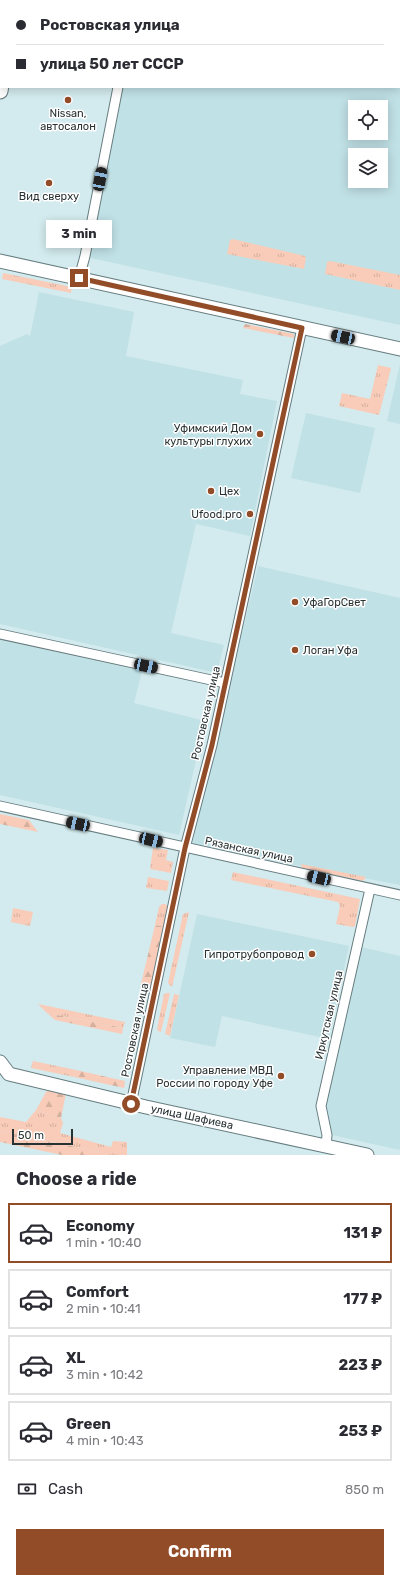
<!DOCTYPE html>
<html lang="en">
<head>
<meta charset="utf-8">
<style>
	body { margin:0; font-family:Rubik,sans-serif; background:#f2f2f3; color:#2b2b33; height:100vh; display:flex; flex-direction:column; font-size:15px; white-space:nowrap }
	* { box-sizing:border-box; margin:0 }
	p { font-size:13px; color:#7c7c81 }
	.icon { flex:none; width:22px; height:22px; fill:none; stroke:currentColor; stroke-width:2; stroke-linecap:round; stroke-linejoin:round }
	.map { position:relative; height:1155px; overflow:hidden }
	.drawer { display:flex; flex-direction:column; background:#fff; flex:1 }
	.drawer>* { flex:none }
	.guide { position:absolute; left:0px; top:0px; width:400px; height:88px; box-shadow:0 2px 10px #0003; display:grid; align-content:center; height:88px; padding:0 16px; background:#fff }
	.buttons { position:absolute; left:348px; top:100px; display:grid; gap:8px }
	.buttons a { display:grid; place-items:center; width:40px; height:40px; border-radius:0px; background:#fff; box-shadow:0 2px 10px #0003; font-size:20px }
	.scale { position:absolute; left:12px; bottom:10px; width:61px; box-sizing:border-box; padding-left:4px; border:2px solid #293233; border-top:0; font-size:11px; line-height:14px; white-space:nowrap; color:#293233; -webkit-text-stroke:3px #fff; paint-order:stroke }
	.end { position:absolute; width:18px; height:18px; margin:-9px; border:5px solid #934c28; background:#fff; box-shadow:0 0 0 2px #fff }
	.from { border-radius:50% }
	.bubble { position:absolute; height:28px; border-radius:0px; background:#fff; box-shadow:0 2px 10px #0003; font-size:13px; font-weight:700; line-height:28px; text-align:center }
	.car { position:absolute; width:12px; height:24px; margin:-12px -6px; border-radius:5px; box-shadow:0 0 3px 1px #0007; background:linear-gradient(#222 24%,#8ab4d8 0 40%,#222 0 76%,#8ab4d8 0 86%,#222 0) }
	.guide b { display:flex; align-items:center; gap:14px; height:38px; font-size:15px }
	.guide b+b { border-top:1px solid #e1e1e2 }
	.guide i { width:10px; height:10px; background:#2b2b33 }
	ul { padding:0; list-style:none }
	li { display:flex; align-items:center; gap:12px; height:60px; margin:0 8px 6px; padding:0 8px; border:2px solid #e1e1e2; border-radius:0px }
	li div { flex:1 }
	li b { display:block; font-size:15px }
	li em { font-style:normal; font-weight:700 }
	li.active { border-color:#934c28 }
	li>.icon { width:36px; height:36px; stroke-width:1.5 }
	h2 { padding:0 16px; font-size:18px; line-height:48px }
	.pay { display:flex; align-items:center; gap:10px; height:44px; padding:0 16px; font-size:15px }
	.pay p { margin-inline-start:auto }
	.button { display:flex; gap:8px; margin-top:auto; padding:8px 16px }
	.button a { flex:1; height:46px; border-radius:0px; background:#934c28; color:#fff; font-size:16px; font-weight:700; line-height:46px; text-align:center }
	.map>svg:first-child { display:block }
	.built { fill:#c0e1e6; fill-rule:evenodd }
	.grass { fill:url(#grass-tufts) }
	.forest { fill:url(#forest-firs) }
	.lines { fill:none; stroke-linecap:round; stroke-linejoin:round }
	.street-casing { stroke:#677d80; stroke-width:11 }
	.secondary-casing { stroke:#677d80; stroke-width:15 }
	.primary-casing { stroke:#677d80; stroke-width:17 }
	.street { stroke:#fff; stroke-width:9 }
	.secondary { stroke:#fff; stroke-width:13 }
	.primary { stroke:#fff; stroke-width:15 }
	.route { stroke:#934c28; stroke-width:5 }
	.poi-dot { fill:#934c28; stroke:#fff; stroke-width:1.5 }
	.labels { text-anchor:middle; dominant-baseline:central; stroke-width:3; stroke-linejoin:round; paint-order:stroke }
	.poi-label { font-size:11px; fill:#293233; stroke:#fff; text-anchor:end }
	.street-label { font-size:11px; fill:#293233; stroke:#fff }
</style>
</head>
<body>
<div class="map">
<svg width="400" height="1155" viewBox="0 0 400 1155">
	<defs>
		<pattern id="grass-tufts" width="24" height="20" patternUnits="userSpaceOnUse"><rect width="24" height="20" fill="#f8ccb8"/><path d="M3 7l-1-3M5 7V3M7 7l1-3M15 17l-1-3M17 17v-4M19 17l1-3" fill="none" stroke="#d5b09f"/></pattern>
		<pattern id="forest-firs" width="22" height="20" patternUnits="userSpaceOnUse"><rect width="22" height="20" fill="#f8ccb8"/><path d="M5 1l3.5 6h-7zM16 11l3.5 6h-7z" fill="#d5b09f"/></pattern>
	</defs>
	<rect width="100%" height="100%" fill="#d3ebee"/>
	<!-- built -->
	<g class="built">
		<path d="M142,0H400V325L86,257L123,87H399V1ZM355,107H381V133H355ZM355,155H381V181H355Z"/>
		<path d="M39,292L134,312L126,356L243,380L240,394L277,401L250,536L196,524L171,633L224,645L217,673L0,624V346L27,334L30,336Z"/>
		<path d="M400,364V424L387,421Z"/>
		<path d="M306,413L375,428L360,493L291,478Z"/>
		<path d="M258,566L400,598V885L192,845Z"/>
		<path d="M0,640L142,671L134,703L205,721L179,835L0,795Z"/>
		<path d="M197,914L349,946L329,1039L222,1016L215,1047L170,1038Z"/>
		<path d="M361,947L400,956V1150L332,1135L325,1107Z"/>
	</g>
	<!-- grass -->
	<g class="grass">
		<path d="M233,239L305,256L306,258L304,269L227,254L230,240Z"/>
		<path d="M330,261L400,275V290L325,274L327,262Z"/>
		<path d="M3,273L72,287L71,293L2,279Z"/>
		<path d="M378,365L391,368L379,415L339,406L342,393L370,399Z"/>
		<path d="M153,848L168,850L166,860L173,862L171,873L150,869Z"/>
		<path d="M301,864L366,877L363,881L302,868Z"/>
		<path d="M233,872L360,899L355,926L353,927L336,924L340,906L338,902L231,880Z"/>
		<path d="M148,877L169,881L167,891L146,888Z"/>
		<path d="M162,904H165L168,906L165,927L155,925L159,907Z"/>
		<path d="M13,908L33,912L30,926L11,922Z"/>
		<path d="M189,912L172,987L168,983L183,914Z"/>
		<path d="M167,993H170L161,1032L158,1031L157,1029L164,994Z"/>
		<path d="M174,994L179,995L170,1036L165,1034Z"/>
		<path d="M38,1004L125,1022L123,1028L47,1013Z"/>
		<path d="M33,1061L76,1070L74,1077L31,1068Z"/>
		<path d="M36,1110L61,1118L63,1123L60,1133L111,1147L113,1141L127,1142V1155H99L100,1152L0,1131V1117L26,1122Z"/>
	</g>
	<!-- forest -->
	<g class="forest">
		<path d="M245,324L294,334V338L243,328Z"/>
		<path d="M0,814L29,820L38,832L0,824Z"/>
		<path d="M155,925L165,927L152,986L141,984Z"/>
		<path d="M47,1013L123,1028L122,1034L55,1020Z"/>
		<path d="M76,1070L125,1081L124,1088L74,1077Z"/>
		<path d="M50,1090L66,1093L61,1118L36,1110L46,1092Z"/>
		<path d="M0,1131L100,1152L99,1155H62L0,1142Z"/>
	</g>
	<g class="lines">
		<!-- street casing -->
		<g class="street-casing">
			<g id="street">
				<path d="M136,1V0"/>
				<path d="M79,278L85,256L118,87"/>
				<path d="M0,634L225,683"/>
				<path d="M0,806L400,895"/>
				<path d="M131,1104L185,848L212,745L302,328"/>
				<path d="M326,1146L327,1135L321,1106L370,889"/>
			</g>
		</g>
		<!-- secondary casing -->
		<g class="secondary-casing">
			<g id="secondary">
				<path d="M0,261L400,349"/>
				<path d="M0,1062L9,1074L146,1107L367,1155"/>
			</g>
		</g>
		<!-- primary casing -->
		<g class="primary-casing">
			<g id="primary">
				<path d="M0,13L1,19"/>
				<path d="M0,91L1,85"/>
			</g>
		</g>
		<!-- street -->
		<use href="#street" class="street"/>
		<!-- secondary -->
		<use href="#secondary" class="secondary"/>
		<!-- primary -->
		<use href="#primary" class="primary"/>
	</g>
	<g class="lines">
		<!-- route -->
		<path class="route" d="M79,278L302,328L212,745L185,848L131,1104"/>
	</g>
	<!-- markers -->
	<g class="poi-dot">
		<circle cx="68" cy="100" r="4"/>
		<circle cx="49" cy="183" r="4"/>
		<circle cx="260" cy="434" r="4"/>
		<circle cx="211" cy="491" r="4"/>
		<circle cx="250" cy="514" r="4"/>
		<circle cx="295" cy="602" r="4"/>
		<circle cx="295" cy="650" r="4"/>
		<circle cx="312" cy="954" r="4"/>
		<circle cx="281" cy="1076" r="4"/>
	</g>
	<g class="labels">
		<!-- poi labels -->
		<g class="poi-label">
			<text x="68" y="113" text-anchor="middle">Nissan,<tspan x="68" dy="13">автосалон</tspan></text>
			<text x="49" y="196" text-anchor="middle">Вид сверху</text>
			<text x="252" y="428">Уфимский Дом<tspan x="252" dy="13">культуры глухих</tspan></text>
			<text x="219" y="491" text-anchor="start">Цех</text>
			<text x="242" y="514">Ufood.pro</text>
			<text x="303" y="602" text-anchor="start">УфаГорСвет</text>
			<text x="303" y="650" text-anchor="start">Логан Уфа</text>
			<text x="304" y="954">Гипротрубопровод</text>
			<text x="273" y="1070">Управление МВД<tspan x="273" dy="13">России по городу Уфе</tspan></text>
		</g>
		<!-- street labels -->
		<g class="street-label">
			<text transform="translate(206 713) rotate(-77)">Ростовская улица</text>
			<text transform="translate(249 850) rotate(12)">Рязанская улица</text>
			<text transform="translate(329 1015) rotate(-77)">Иркутская улица</text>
			<text transform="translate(135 1030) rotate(-78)">Ростовская улица</text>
			<text transform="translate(192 1117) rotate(12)">улица Шафиева</text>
		</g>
	</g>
</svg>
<div class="buttons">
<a><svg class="icon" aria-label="locate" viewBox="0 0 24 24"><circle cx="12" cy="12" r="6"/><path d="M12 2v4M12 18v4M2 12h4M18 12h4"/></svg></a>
<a><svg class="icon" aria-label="layers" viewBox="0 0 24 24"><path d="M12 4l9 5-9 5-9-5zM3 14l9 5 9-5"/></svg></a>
</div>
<div class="scale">50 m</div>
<i class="end from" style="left:131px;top:1104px"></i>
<i class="end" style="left:79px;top:278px"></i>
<div class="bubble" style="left:46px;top:220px;width:66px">3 min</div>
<i class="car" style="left:100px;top:179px;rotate:11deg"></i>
<i class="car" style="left:343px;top:337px;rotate:282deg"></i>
<i class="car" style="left:146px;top:666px;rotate:102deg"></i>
<i class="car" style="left:78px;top:824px;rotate:282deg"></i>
<i class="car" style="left:151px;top:840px;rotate:103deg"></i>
<i class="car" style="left:319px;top:878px;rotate:283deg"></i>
<div class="guide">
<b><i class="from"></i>Ростовская улица</b>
<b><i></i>улица 50 лет СССР</b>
</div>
</div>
<section class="drawer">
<h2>Choose a ride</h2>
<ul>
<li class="active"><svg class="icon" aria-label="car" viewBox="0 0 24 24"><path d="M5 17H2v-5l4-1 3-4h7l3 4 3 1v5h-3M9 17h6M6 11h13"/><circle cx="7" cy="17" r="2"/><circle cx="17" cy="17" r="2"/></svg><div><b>Economy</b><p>1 min · 10:40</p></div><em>131 ₽</em></li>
<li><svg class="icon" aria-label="car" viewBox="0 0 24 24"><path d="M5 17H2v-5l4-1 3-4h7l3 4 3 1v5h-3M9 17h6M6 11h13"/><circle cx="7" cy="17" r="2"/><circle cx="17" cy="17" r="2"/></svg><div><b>Comfort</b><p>2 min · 10:41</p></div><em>177 ₽</em></li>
<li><svg class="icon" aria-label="car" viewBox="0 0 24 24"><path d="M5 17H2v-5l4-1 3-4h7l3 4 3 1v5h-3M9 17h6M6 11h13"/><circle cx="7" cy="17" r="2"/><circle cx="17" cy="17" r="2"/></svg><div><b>XL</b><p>3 min · 10:42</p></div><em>223 ₽</em></li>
<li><svg class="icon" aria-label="car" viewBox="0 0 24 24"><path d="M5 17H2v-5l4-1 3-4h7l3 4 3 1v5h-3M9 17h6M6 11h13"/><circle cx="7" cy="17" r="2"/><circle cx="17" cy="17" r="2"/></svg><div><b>Green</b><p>4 min · 10:43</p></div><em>253 ₽</em></li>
</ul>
<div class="pay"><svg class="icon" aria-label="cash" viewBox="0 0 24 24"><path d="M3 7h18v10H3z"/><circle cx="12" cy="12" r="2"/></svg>Cash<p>850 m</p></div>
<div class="button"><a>Confirm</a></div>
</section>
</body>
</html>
